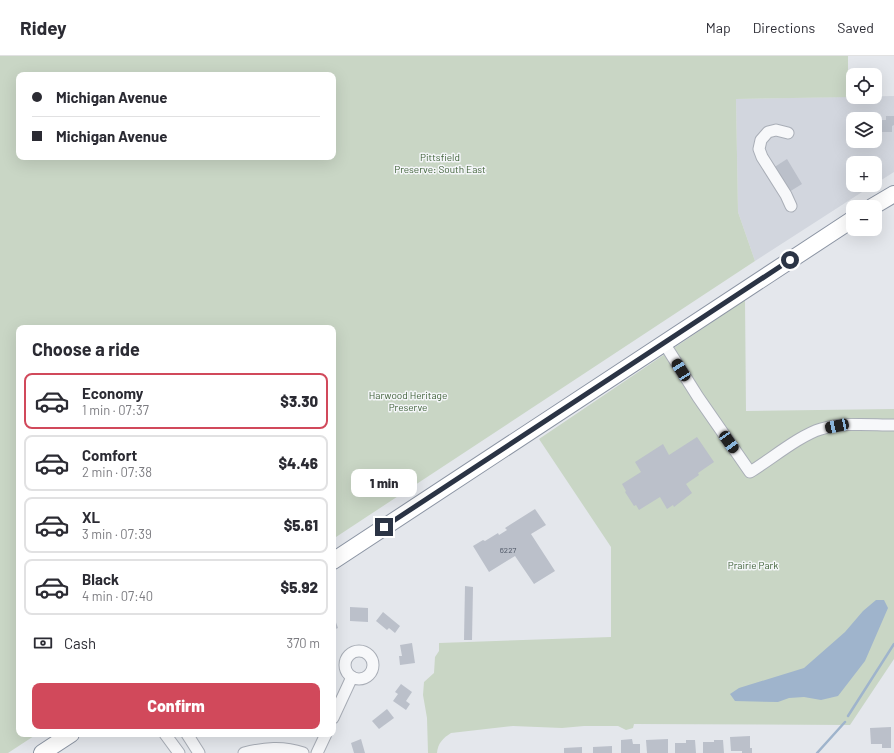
<!DOCTYPE html>
<html lang="en">
<head>
<meta charset="utf-8">
<style>
	body { margin:0; font-family:Barlow,sans-serif; background:#f2f2f3; color:#2b2b33; height:100vh; display:flex; flex-direction:column; font-size:15px; white-space:nowrap }
	* { box-sizing:border-box; margin:0 }
	p { font-size:13px; color:#7c7c81 }
	.icon { flex:none; width:22px; height:22px; fill:none; stroke:currentColor; stroke-width:2; stroke-linecap:round; stroke-linejoin:round }
	.map { position:relative; flex:1; overflow:hidden }
	.details { position:absolute; left:16px; top:269px; width:320px; height:412px; display:flex; flex-direction:column; background:#fff; border-radius:8px; box-shadow:0 4px 16px #0002 }
	.details>* { flex:none }
	.hud { position:absolute; left:16px; top:16px; width:320px; height:88px; border-radius:8px; box-shadow:0 4px 16px #0002; display:grid; align-content:center; height:88px; padding:0 16px; background:#fff }
	.tools { position:absolute; left:846px; top:12px; display:grid; gap:8px }
	.tools a { display:grid; place-items:center; width:36px; height:36px; border-radius:8px; background:#fff; box-shadow:0 4px 16px #0002; font-size:20px }
	.end { position:absolute; width:18px; height:18px; margin:-9px; border:5px solid #2b3445; background:#fff; box-shadow:0 0 0 2px #fff }
	.from { border-radius:50% }
	.bubble { position:absolute; height:28px; border-radius:8px; background:#fff; box-shadow:0 4px 16px #0002; font-size:13px; font-weight:800; line-height:28px; text-align:center }
	.car { position:absolute; width:12px; height:24px; margin:-12px -6px; border-radius:5px; box-shadow:0 0 3px 1px #0007; background:linear-gradient(#222 24%,#8ab4d8 0 40%,#222 0 76%,#8ab4d8 0 86%,#222 0) }
	.hud b { display:flex; align-items:center; gap:14px; height:38px; font-size:15px }
	.hud b+b { border-top:1px solid #e1e1e2 }
	.hud i { width:10px; height:10px; background:#2b2b33 }
	ul { padding:0; list-style:none }
	li { display:flex; align-items:center; gap:12px; height:56px; margin:0 8px 6px; padding:0 8px; border:2px solid #e1e1e2; border-radius:8px }
	li div { flex:1 }
	li b { display:block; font-size:15px }
	li em { font-style:normal; font-weight:800 }
	li.selected { border-color:#d1495b }
	li>.icon { width:36px; height:36px; stroke-width:1.5 }
	h2 { padding:0 16px; font-size:18px; line-height:48px }
	.pay { display:flex; align-items:center; gap:10px; height:44px; padding:0 16px; font-size:15px }
	.pay p { margin-inline-start:auto }
	.primary-button { display:flex; gap:8px; margin-top:auto; padding:8px 16px }
	.primary-button a { flex:1; height:46px; border-radius:8px; background:#d1495b; color:#fff; font-size:16px; font-weight:800; line-height:46px; text-align:center }
	header { display:flex; align-items:center; gap:24px; box-sizing:border-box; height:56px; padding:0 20px; background:#fff; border-bottom:1px solid #e1e1e2 }
	header strong { font-size:19px }
	nav { display:flex; gap:22px; margin-inline-start:auto; font-size:14px }
	.map>svg:first-child { display:block }
	.built { fill:#d2d6de; fill-rule:evenodd }
	.green { fill:#c9d6c5; fill-rule:evenodd }
	.water { fill:#9fb4cc }
	.lines { fill:none; stroke-linecap:round; stroke-linejoin:round }
	.stream { stroke:#9fb4cc; stroke-width:2.5 }
	.building { fill:#bbc0ca }
	.minor-casing { stroke:#a9aeb7; stroke-width:13 }
	.highway-casing { stroke:#8b94a3; stroke-width:18 }
	.minor { stroke:#f7f8fa; stroke-width:11 }
	.highway { stroke:#fff; stroke-width:16 }
	.route { stroke:#2b3445; stroke-width:5 }
	.labels { text-anchor:middle; dominant-baseline:central; stroke-width:3; stroke-linejoin:round; paint-order:stroke }
	.number-label { font-size:8px; fill:#4f5766 }
	.park-label { font-size:10px; fill:#3f6138; stroke:#f4f6f9 }
</style>
</head>
<body>
<header>
<strong>Ridey</strong>
<nav><a>Map</a><a>Directions</a><a>Saved</a></nav>
</header>
<div class="map">
<svg width="894" height="697" viewBox="0 0 894 697">
	<rect width="100%" height="100%" fill="#e4e7ec"/>
	<!-- built -->
	<path class="built" d="M894,40V116L875,128V107H853V129H873L755,205L738,156L736,43ZM853,63H875V85H853Z"/>
	<!-- green -->
	<g class="green">
		<path d="M0,0H848V37H853V41H855L736,43L738,156L755,205L333,483V272H19V678H37L8,697H0ZM19,19H333V101H19Z"/>
		<path d="M745,244L746,355L894,353V603L850,669L634,668L633,672L626,674L618,670H584L562,672L513,670L451,677C443,682 438,687 437,697H428L427,662L423,639L424,626L434,617L435,601L439,595V587L611,581V491L539,383Z"/>
	</g>
	<!-- water -->
	<path class="water" d="M876,544H884L888,552L865,605L838,640L821,644L804,641L789,642L778,646L735,645L730,638L739,632L804,612L845,576L863,555Z"/>
	<g class="lines">
		<!-- stream -->
		<g class="stream">
			<path d="M848,660L894,588"/>
			<path d="M817,697L845,666"/>
		</g>
	</g>
	<!-- building -->
	<g class="building">
		<path d="M886,60H894V69L892,70V76H882V79H877V76H875V64H886Z"/>
		<path d="M787,103L802,128L789,136L773,112Z"/>
		<path d="M697,381L714,406L698,417L699,419L686,428L692,437L674,451L673,449L667,453L660,441L639,454L636,449L634,450L625,436L626,435L622,428L641,416L635,406L663,388L669,399Z"/>
		<path d="M535,453L546,469L531,478L555,515L534,528L515,500L489,516L473,490L483,484L485,485L498,477L499,479L507,474L505,472Z"/>
		<path d="M465,530L473,531L472,584H464Z"/>
		<path d="M350,551L368,552V566L350,565Z"/>
		<path d="M383,556L400,570L395,577L389,572L387,574L376,565Z"/>
		<path d="M333,558L338,572L333,574Z"/>
		<path d="M412,587L415,607L400,609L399,600H402L400,589Z"/>
		<path d="M401,628L412,636L406,645L410,648L406,654L393,645L398,638L395,636Z"/>
		<path d="M387,653L394,662L379,673L372,665Z"/>
		<path d="M891,671V692H882V688H871L870,672Z"/>
		<path d="M750,680V692H752V697H742V695H731L730,681Z"/>
		<path d="M361,683L365,697H354L351,687Z"/>
		<path d="M632,683L633,688H640V697H621V684Z"/>
		<path d="M668,683V697H647L646,684Z"/>
		<path d="M686,684H695L696,697H675V687H686Z"/>
		<path d="M714,684H723L724,697H703V686H714Z"/>
		<path d="M612,690V697H593V691Z"/>
		<path d="M582,691V697H564V692Z"/>
	</g>
	<g class="lines">
		<!-- minor casing -->
		<g class="minor-casing">
			<g id="minor">
				<path d="M788,77L776,74L768,76L761,84L759,93L762,101L786,139L791,150"/>
				<path d="M664,287L698,341L750,416C770,404 800,379 821,373C844,366 870,369 894,369"/>
				<circle cx="359" cy="609" r="14"/>
				<path d="M333,662L352,621"/>
				<path d="M165,678L179,697"/>
				<path d="M187,678L199,697"/>
				<path d="M244,697C264,692 283,690 303,697"/>
				<path d="M317,697L326,678"/>
			</g>
		</g>
		<!-- highway casing -->
		<g class="highway-casing">
			<g id="highway">
				<path d="M872,151L894,138"/>
				<path d="M333,505L853,163"/>
				<path d="M42,697L71,678"/>
			</g>
		</g>
		<!-- minor -->
		<use href="#minor" class="minor"/>
		<!-- highway -->
		<use href="#highway" class="highway"/>
	</g>
	<g class="lines">
		<!-- route -->
		<path class="route" d="M384,471L790,204"/>
	</g>
	<g class="labels">
		<!-- number labels -->
		<g class="number-label">
			<text x="508" y="494">6227</text>
		</g>
		<!-- park labels -->
		<g class="park-label">
			<text x="440" y="101">Pittsfield<tspan x="440" dy="12">Preserve: South East</tspan></text>
			<text x="408" y="339">Harwood Heritage<tspan x="408" dy="12">Preserve</tspan></text>
			<text x="753" y="509">Prairie Park</text>
		</g>
	</g>
</svg>
<div class="tools">
<a><svg class="icon" aria-label="locate" viewBox="0 0 24 24"><circle cx="12" cy="12" r="6"/><path d="M12 2v4M12 18v4M2 12h4M18 12h4"/></svg></a>
<a><svg class="icon" aria-label="layers" viewBox="0 0 24 24"><path d="M12 4l9 5-9 5-9-5zM3 14l9 5 9-5"/></svg></a>
<a>+</a>
<a>−</a>
</div>
<i class="end from" style="left:790px;top:204px"></i>
<i class="end" style="left:384px;top:471px"></i>
<div class="bubble" style="left:351px;top:413px;width:66px">1 min</div>
<i class="car" style="left:681px;top:314px;rotate:328deg"></i>
<i class="car" style="left:837px;top:370px;rotate:258deg"></i>
<i class="car" style="left:729px;top:386px;rotate:145deg"></i>
<div class="hud">
<b><i class="from"></i>Michigan Avenue</b>
<b><i></i>Michigan Avenue</b>
</div>
<section class="details">
<h2>Choose a ride</h2>
<ul>
<li class="selected"><svg class="icon" aria-label="car" viewBox="0 0 24 24"><path d="M5 17H2v-5l4-1 3-4h7l3 4 3 1v5h-3M9 17h6M6 11h13"/><circle cx="7" cy="17" r="2"/><circle cx="17" cy="17" r="2"/></svg><div><b>Economy</b><p>1 min · 07:37</p></div><em>$3.30</em></li>
<li><svg class="icon" aria-label="car" viewBox="0 0 24 24"><path d="M5 17H2v-5l4-1 3-4h7l3 4 3 1v5h-3M9 17h6M6 11h13"/><circle cx="7" cy="17" r="2"/><circle cx="17" cy="17" r="2"/></svg><div><b>Comfort</b><p>2 min · 07:38</p></div><em>$4.46</em></li>
<li><svg class="icon" aria-label="car" viewBox="0 0 24 24"><path d="M5 17H2v-5l4-1 3-4h7l3 4 3 1v5h-3M9 17h6M6 11h13"/><circle cx="7" cy="17" r="2"/><circle cx="17" cy="17" r="2"/></svg><div><b>XL</b><p>3 min · 07:39</p></div><em>$5.61</em></li>
<li><svg class="icon" aria-label="car" viewBox="0 0 24 24"><path d="M5 17H2v-5l4-1 3-4h7l3 4 3 1v5h-3M9 17h6M6 11h13"/><circle cx="7" cy="17" r="2"/><circle cx="17" cy="17" r="2"/></svg><div><b>Black</b><p>4 min · 07:40</p></div><em>$5.92</em></li>
</ul>
<div class="pay"><svg class="icon" aria-label="cash" viewBox="0 0 24 24"><path d="M3 7h18v10H3z"/><circle cx="12" cy="12" r="2"/></svg>Cash<p>370 m</p></div>
<div class="primary-button"><a>Confirm</a></div>
</section>
</div>
</body>
</html>
